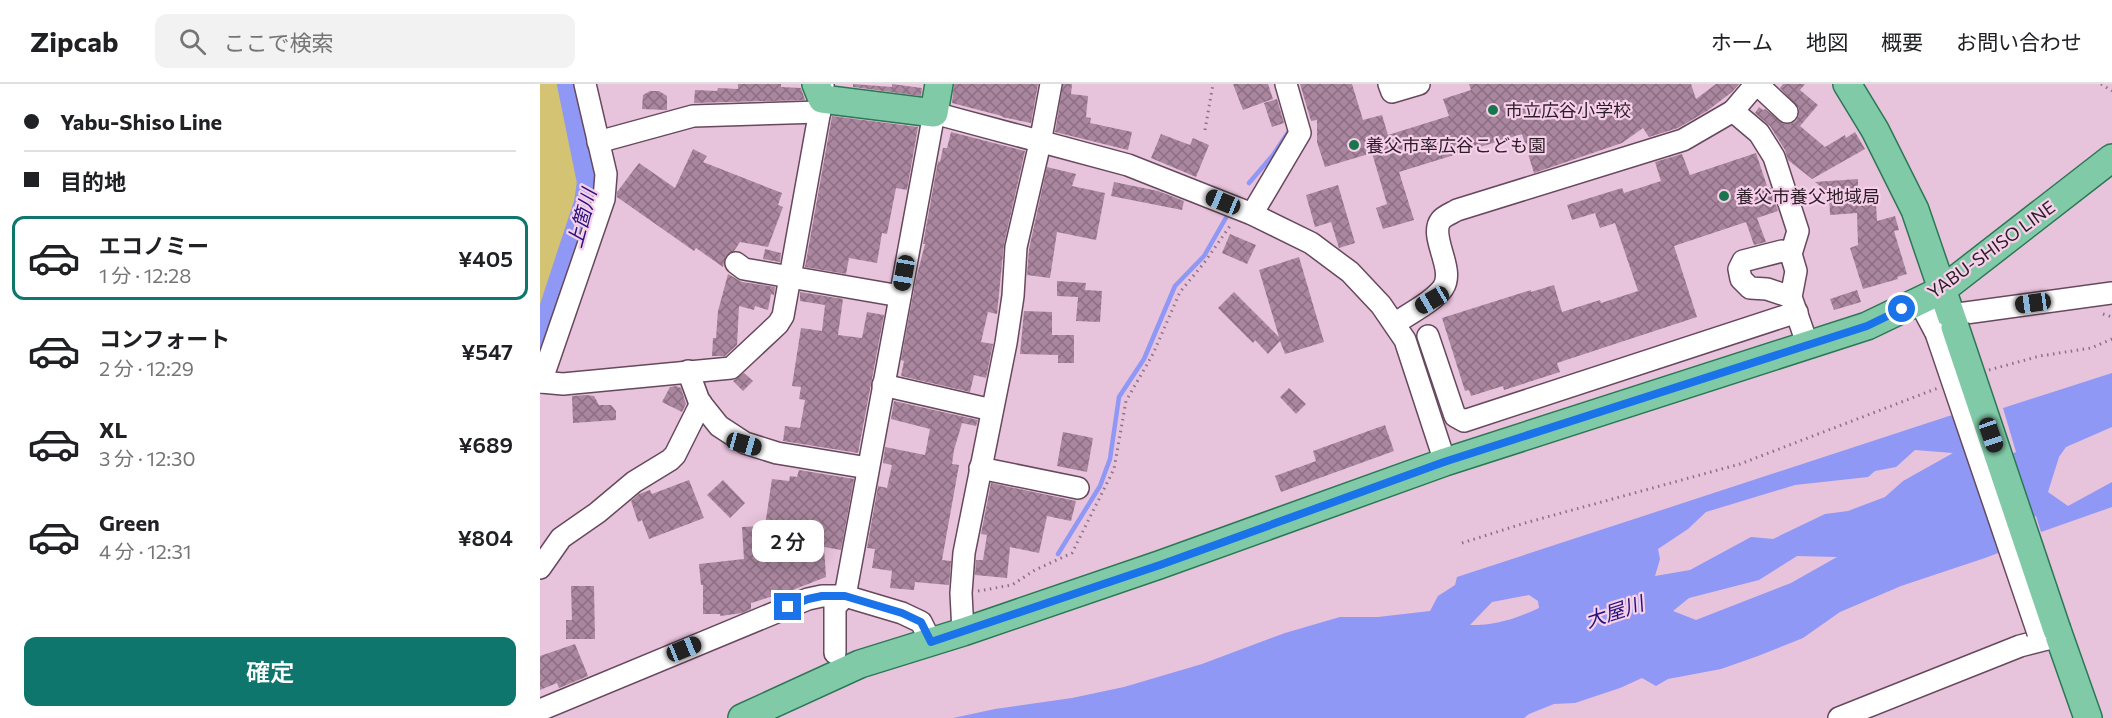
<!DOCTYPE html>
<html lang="ja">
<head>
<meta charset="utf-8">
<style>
	body { margin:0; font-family:Commissioner,"Noto Sans JP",sans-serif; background:#f2f2f2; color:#202124; height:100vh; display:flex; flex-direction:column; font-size:22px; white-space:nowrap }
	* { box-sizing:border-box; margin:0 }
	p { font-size:20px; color:#757577 }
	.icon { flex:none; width:33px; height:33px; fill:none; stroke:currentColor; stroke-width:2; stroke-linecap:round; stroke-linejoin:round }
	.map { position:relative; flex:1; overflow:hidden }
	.drawer { display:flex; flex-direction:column; background:#fff; width:540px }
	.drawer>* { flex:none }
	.top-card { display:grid; align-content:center; height:132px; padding:0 24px; background:#fff }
	.end { position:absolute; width:27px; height:27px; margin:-14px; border:8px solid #1a73e8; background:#fff; box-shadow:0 0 0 3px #fff }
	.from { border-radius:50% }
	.bubble { position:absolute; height:42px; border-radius:12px; background:#fff; box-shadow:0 3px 15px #0003; font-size:20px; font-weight:600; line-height:42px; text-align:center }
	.car { position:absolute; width:18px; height:36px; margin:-18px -9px; border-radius:8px; box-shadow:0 0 4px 2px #0007; background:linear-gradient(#222 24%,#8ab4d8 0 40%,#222 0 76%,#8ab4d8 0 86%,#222 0) }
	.top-card b { display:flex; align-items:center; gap:21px; height:57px; font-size:22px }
	.top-card b+b { border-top:2px solid #e0e0e0 }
	.top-card i { width:15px; height:15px; background:#202124 }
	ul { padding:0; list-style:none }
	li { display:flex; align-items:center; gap:18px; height:84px; margin:0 12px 9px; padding:0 12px; border:3px solid transparent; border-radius:12px }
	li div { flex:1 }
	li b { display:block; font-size:22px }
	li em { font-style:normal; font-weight:600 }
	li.current { border-color:#0f766e }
	li>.icon { width:54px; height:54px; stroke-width:1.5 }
	.button { display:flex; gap:12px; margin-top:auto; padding:12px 24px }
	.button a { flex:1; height:69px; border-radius:12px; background:#0f766e; color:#fff; font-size:24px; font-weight:600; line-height:69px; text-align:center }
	header { display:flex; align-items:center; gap:36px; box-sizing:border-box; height:84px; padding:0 30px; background:#fff; border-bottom:2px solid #e0e0e0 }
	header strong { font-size:28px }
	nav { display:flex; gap:33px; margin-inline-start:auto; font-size:21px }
	.search { width:420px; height:54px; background:#f2f2f2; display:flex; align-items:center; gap:15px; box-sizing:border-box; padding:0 21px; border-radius:12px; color:#757577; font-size:22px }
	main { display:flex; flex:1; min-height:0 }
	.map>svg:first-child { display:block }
	.pitch { fill:#d3c373 }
	.water { fill:#8f98f5; fill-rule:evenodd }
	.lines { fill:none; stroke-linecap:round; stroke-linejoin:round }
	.stream { stroke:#8f98f5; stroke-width:4.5 }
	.river { stroke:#8f98f5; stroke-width:28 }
	.building { fill:url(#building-cross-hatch) }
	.minor-casing { stroke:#67485d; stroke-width:24 }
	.major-casing { stroke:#2c7755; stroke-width:30 }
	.path { stroke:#8c7284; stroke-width:3; stroke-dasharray:1.5 4.5; stroke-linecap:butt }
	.minor { stroke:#fff; stroke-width:21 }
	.major { stroke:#80caa8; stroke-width:27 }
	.minor-bridge-casing { stroke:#67485d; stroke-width:24; stroke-linecap:butt }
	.major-bridge-casing { stroke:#2c7755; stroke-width:30; stroke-linecap:butt }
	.minor-bridge { stroke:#fff; stroke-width:21 }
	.major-bridge { stroke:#80caa8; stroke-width:27 }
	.route { stroke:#1a73e8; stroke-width:8 }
	.poi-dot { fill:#19764c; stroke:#f6d0e9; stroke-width:2 }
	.labels { text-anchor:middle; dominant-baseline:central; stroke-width:4.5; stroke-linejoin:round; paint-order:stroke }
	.poi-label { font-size:18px; fill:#2b1d27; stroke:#f6d0e9; text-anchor:start }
	.street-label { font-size:18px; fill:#2b1d27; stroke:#f6d0e9 }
	.water-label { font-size:20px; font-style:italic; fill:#25127f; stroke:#f6d0e9 }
</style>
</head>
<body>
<header>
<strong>Zipcab</strong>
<div class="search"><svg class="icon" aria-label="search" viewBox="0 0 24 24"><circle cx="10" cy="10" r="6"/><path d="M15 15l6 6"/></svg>ここで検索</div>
<nav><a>ホーム</a><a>地図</a><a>概要</a><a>お問い合わせ</a></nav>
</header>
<main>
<section class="drawer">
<div class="top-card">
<b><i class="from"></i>Yabu-Shiso Line</b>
<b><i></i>目的地</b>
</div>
<ul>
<li class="current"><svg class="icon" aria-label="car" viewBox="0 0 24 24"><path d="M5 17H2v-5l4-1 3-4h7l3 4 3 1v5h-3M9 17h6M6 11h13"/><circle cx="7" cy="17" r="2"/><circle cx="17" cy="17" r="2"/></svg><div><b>エコノミー</b><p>1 分 · 12:28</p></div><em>¥405</em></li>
<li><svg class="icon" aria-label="car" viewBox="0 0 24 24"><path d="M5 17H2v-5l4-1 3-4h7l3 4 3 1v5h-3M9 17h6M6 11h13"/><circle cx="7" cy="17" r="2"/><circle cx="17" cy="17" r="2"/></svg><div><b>コンフォート</b><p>2 分 · 12:29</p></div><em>¥547</em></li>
<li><svg class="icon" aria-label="car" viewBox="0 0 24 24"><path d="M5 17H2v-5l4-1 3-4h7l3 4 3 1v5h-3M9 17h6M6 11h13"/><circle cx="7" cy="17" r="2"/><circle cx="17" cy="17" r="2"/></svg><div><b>XL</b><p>3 分 · 12:30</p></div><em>¥689</em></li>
<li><svg class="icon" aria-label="car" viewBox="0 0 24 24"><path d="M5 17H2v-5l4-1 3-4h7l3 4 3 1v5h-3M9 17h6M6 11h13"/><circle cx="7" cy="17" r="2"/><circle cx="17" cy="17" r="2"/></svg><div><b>Green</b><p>4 分 · 12:31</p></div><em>¥804</em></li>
</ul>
<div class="button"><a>確定</a></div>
</section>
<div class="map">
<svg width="1572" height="634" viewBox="0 0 1572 634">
	<defs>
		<pattern id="building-cross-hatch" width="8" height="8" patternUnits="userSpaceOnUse" patternTransform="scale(1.5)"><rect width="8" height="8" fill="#aa879f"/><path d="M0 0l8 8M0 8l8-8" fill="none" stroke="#8b6e82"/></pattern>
	</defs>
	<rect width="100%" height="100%" fill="#e8c3dc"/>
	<!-- pitch -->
	<path class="pitch" d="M0,0H19L37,89L38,113L0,224Z"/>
	<!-- water -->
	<path class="water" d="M1572,289V343L1526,363L1519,373L1508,408L1528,422L1572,398V423L1501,448L1496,432L1484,435L1493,456L1445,474L1361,502L1300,528L1263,554L1218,572L1181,585L1128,595L1116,602L1102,594L1080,604L1035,619L1014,620L989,630L984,634H413L455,625L532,614L584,603L662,580L745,549L800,533H838L890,527L898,512L915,501L917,493L1409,332L1448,323L1463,373L1476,368L1463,324ZM1375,366L1413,369L1363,397L1345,413L1308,427L1285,430L1233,455L1211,453L1150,486L1115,492L1120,475L1118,465L1148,445L1166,428L1255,401L1328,393L1335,387L1356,383ZM1257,472L1297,473L1251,499L1156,536L1133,527L1149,514L1219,496ZM989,511L998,517L999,524C975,535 956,541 930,541L952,518Z"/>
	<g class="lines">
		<!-- stream -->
		<g class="stream">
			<path d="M709,99L733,71L749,47"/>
			<path d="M518,470L560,402L570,375L579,313L604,275L635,202L664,172L687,132"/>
		</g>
		<!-- river -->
		<path class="river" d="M0,265L48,119L51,98L31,0"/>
	</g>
	<!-- building -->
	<g class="building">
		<path d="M198,0H241V3L261,4L265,16L154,19L155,6L177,7L178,4L198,5Z"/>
		<path d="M313,0L352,3V0L382,4L381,12L313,3Z"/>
		<path d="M414,0H498L491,39L462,33V32L412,19Z"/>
		<path d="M523,0H532L531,10L548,12L546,33L551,34L550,39L592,48L588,66L515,48Z"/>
		<path d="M693,0H728L733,15L703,26Z"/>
		<path d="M760,0H812L823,36L842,31L848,51L909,32L903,15L931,6L929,0H1151L1156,15L1176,0H1199L1192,8L1167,27L1138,44L1109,53L1103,44L1082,59L994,89L982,50L859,88L874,136L843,145L836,124L847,120L832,69L785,83L777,58V36L771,37Z"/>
		<path d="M1243,0H1265L1260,6L1278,21L1260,42L1285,63L1305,51L1306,54L1315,48L1325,65L1272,95L1248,76L1245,66L1230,42L1215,29L1219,23L1223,26L1225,25L1244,40H1250L1256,37L1259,31V24L1240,4Z"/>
		<path d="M110,7H119L127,12V26L102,25L103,11Z"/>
		<path d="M737,15L744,39L732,43L724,19Z"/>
		<path d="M292,32L378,43L367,106L356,104L347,150L342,149L337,179L309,174L306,190L265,183Z"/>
		<path d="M411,48L485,67L464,160L457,230L448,228L441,258L453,260L446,294L434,291L430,308L361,292L364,277L361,276L376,195L385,160H383L398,77L400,78L403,64H407Z"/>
		<path d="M621,50L650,61L653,54L669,61L656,93L611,74Z"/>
		<path d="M153,65L167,72L163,78L242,109L238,121L243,123L228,163L200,158L194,167L186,172L183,183L156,164L154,167L77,113V108L99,79L135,104Z"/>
		<path d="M1216,69L1228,105L1231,104L1238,127L1217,134L1226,158L1214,161L1206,138L1134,162L1157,233L1017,279L1020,288L964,306L963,302L931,312L929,306L925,307L902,234L991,206V208L1014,201L1022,228L1060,216L1061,219L1098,207L1075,139L1060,144L1055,129L1032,136L1027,121L1082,104L1084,109L1121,97L1115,78L1142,70L1150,91Z"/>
		<path d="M507,83L536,90L532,102L565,109L556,156L517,148L510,194L487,191L489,165Z"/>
		<path d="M1318,95V104L1335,103L1337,137L1355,132L1359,146L1354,147L1367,190L1357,193L1358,195L1323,205L1310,164L1318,161L1317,129L1290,131L1289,109L1275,98Z"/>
		<path d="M574,98L618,107L644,117L642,126L571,112Z"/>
		<path d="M798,101L815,159L799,164L791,138L775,143L766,111Z"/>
		<path d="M690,150L716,161L707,180L682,169Z"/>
		<path d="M225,165L241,169L240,178L223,175Z"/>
		<path d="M759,173L784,258L745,270L740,257L728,270L715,256L713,259L678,224L694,208L739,253L719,186Z"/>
		<path d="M188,190L202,198L235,203L234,211L231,210L228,226L215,222L214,226L199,222L197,261L185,272H172L173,254H176L178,227Z"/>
		<path d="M517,197L546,199L545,206L562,207L560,238L536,237L538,213L517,212Z"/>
		<path d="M1317,206L1321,218L1294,226L1290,215Z"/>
		<path d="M260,208L303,215L298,251L322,254L327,228L344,231L318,369L243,357L245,342L260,344L265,316L259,315L261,303L252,302L261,244L282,247L285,221L260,217Z"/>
		<path d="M484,227L512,228V251H534V279H518V271L480,270Z"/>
		<path d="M204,289L213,297L203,307L193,297Z"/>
		<path d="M136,302L141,304L146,320L142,328L122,318L130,303Z"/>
		<path d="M749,304L766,320L756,330L740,313Z"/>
		<path d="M46,311L54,312L59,321H71L76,327V336L33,339L32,312Z"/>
		<path d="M354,317L438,336L436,342L422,339L414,366L412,380L419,381L402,476L411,477L409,501L375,498L374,506L350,504L352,487L332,484L335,465L327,464L338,402L347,404L352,381L343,379L345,363L385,371L390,345L351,335Z"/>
		<path d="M845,341L854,367L741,408L735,392L776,377L773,367Z"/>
		<path d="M523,348L553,354L547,388L517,382Z"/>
		<path d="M259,386L314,395L301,466L284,463L286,493L250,507L211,519V525L202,529L180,532V530H163V501H161L159,480L204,475L202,443L225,442L232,395L249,397L250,392L257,393Z"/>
		<path d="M149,396L164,434L109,455L102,436L98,438L91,417L99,410L110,406L112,410Z"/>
		<path d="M183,396L205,419L190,434L167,411Z"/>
		<path d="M451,399L536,417L531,437L507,432L499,469L470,463L467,494L435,491L436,476H443L447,451L441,450Z"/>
		<path d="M31,502H54L55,555H26V536H32Z"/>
		<path d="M35,560L48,592L19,604L17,599L0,606V572Z"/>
	</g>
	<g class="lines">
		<!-- minor casing -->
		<g class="minor-casing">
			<g id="minor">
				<path d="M849,0L852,8L879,0"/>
				<path d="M1216,0L1193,27L1219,49L1234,73L1258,147L1251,170L1256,187L1251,213L1268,262"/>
				<path d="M1217,0L1247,28"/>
				<path d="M58,58L153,32L280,28"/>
				<path d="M712,130L760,49L746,0"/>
				<path d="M1251,170L1242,167L1203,177L1199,185L1201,195L1210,204L1227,205L1251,213"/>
				<path d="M196,179L204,185L360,212"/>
				<path d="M1379,217L1396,249"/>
				<path d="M1411,231L1572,209"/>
				<path d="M855,240C870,228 891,220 903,204C916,185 888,152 901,136C904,132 912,129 917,126L1143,56L1193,27"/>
				<path d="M888,252L915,332L924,337L1257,228"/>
				<path d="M148,287L159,317L179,342L205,359L237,369L328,384"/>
				<path d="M0,298L23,300L191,284L238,240L243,232L282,15L283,1"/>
				<path d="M1,298L64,115L66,90L45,0"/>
				<path d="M343,301L452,326"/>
				<path d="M440,384L538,404"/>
				<path d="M0,484L21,454L57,429L94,398L130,376L135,371L161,319"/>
				<path d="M423,548L421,509L424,469L466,259L473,212L476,163L500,59L511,0"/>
				<path d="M295,569V523L305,512L394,29L588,81L712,130L771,159L810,188L841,221L865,256L905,378"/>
				<path d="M0,626L268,515L282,512H305L362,529L381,538L391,558"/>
				<path d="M1299,634L1480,562L1519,552"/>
			</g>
		</g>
		<!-- major casing -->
		<g class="major-casing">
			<g id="major">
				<path d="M276,0L282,15L394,29L399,0"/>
				<path d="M1307,0L1335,46L1375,126L1415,243"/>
				<path d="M1517,546L1548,634"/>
				<path d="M202,634L320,580L423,548L619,481L905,378L1327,242L1402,206L1572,74"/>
			</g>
		</g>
		<!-- path -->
		<g class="path">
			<path d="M1561,0L1572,7"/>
			<path d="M665,46L673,0"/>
			<path d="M1563,230L1572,233"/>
			<path d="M1449,286L1500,272L1551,264L1572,255"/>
			<path d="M922,459L985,439L1200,380L1398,304"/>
			<path d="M438,507L472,501L495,486L532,469L574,385L586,317L613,270L640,208L664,179L690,142"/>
		</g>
		<!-- minor -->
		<use href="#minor" class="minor"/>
		<!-- major -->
		<use href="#major" class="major"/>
		<!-- minor-bridge casing -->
		<g class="minor-bridge-casing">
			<path id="minor-bridge" d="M1396,249L1498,549"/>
		</g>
		<!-- major-bridge casing -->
		<g class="major-bridge-casing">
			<path id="major-bridge" d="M1415,243L1517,546"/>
		</g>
		<!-- minor-bridge -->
		<use href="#minor-bridge" class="minor-bridge"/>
		<!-- major-bridge -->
		<use href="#major-bridge" class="major-bridge"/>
	</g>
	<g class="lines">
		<!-- route -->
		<path class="route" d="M248,523L268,515L282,512H305L362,529L381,538L391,558L620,481L904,378L1327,242L1362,225"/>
	</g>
	<!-- markers -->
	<g class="poi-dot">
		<circle cx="953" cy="26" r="6"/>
		<circle cx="814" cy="61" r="6"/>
		<circle cx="1184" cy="112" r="6"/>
	</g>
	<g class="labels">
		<!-- poi labels -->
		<g class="poi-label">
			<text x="965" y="26">市立広谷小学校</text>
			<text x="826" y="61">養父市率広谷こども園</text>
			<text x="1196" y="112">養父市養父地域局</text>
		</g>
		<!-- street labels -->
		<g class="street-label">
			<text transform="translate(1451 165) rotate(-36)">YABU-SHISO LINE</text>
		</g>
		<!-- water labels -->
		<g class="water-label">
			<text transform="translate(41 134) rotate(-75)">上箇川</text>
			<text transform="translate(1074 527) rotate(-18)">大屋川</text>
		</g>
	</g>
</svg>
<i class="end from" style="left:1362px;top:225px"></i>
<i class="end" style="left:248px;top:523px"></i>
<div class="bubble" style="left:212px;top:436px;width:72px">2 分</div>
<i class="car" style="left:683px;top:118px;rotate:292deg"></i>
<i class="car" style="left:364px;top:189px;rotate:190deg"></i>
<i class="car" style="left:892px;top:216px;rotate:240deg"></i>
<i class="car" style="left:1493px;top:219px;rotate:262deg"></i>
<i class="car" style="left:1451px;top:351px;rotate:161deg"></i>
<i class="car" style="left:204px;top:360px;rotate:106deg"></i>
<i class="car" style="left:144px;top:565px;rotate:68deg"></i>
</div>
</main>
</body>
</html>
